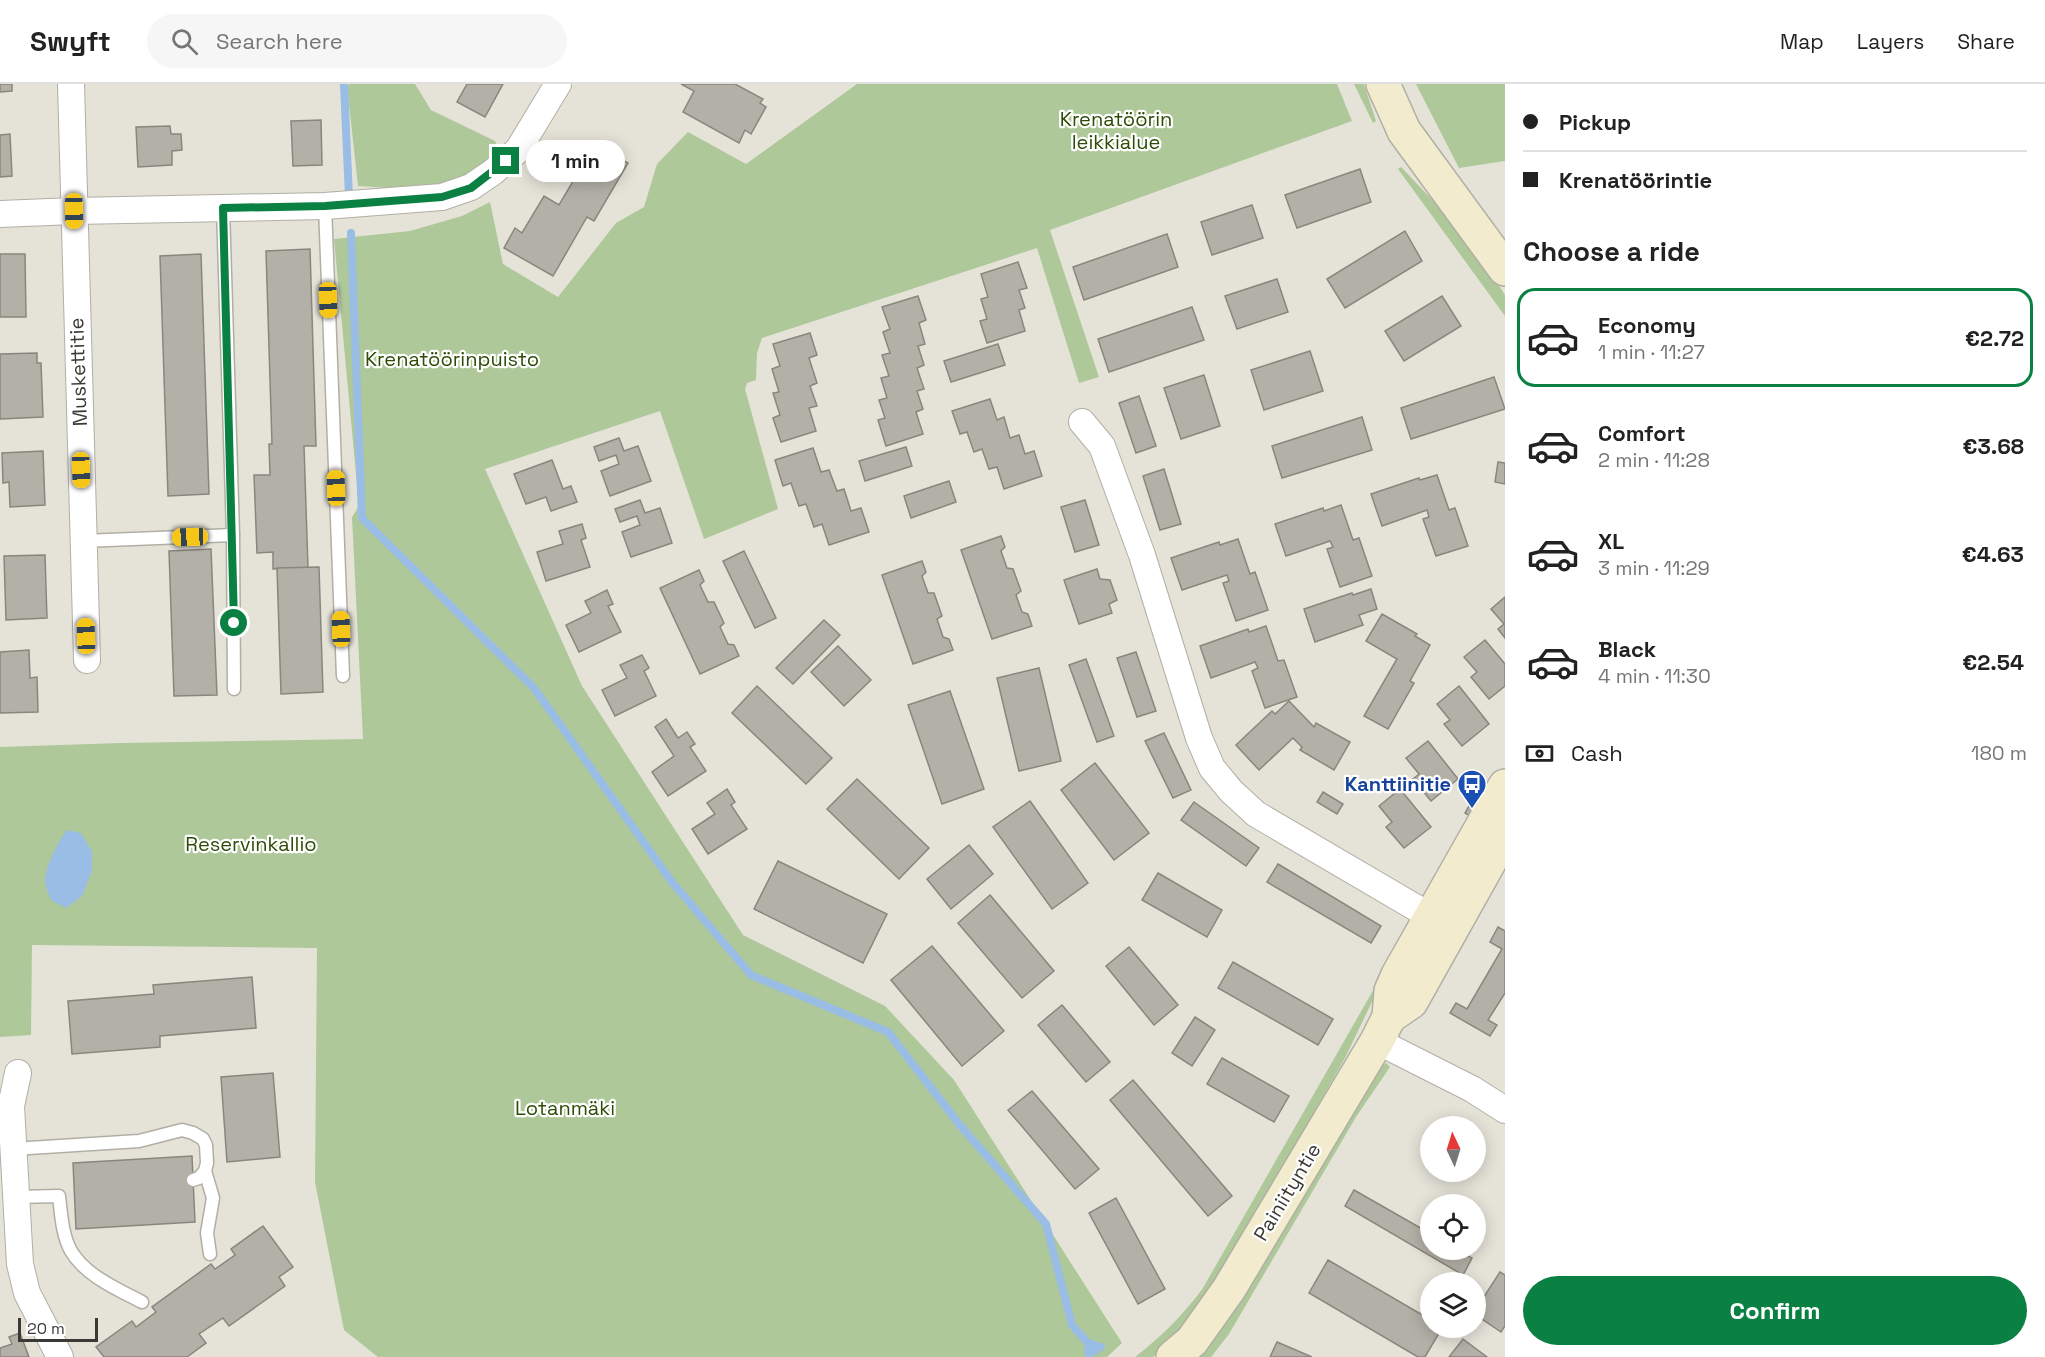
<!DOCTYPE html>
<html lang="en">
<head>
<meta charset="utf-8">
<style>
	body { margin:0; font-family:"Space Grotesk",sans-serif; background:#f6f6f6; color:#222; height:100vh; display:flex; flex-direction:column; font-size:22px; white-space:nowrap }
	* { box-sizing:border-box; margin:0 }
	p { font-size:20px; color:#767676 }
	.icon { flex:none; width:33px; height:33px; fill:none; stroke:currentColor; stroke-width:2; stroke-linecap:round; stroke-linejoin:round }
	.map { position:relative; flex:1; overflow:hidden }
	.side { display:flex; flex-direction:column; background:#fff; width:540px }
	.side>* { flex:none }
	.guide { display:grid; align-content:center; height:132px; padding:0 18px; background:#fff }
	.needle { width:39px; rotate:356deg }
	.tools { position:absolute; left:1420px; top:1032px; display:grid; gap:12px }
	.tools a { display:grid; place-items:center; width:66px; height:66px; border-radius:50%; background:#fff; box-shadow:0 3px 15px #0003; font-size:30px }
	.scale { position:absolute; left:18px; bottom:15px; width:80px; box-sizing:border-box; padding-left:6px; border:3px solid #3a3935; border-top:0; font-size:16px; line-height:21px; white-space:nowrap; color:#3a3935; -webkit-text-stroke:4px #fff; paint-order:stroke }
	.end { position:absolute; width:27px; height:27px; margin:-14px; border:8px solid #0b8043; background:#fff; box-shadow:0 0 0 3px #fff }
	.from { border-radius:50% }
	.bubble { position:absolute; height:42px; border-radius:21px; background:#fff; box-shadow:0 3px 15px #0003; font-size:20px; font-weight:700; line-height:42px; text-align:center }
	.car { position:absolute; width:18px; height:36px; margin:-18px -9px; border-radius:8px; box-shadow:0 0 4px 2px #0007; background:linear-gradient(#f5c518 24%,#345 0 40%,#f5c518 0 76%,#345 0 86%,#f5c518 0) }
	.guide b { display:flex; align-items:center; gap:21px; height:57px; font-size:22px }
	.guide b+b { border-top:2px solid #e0e0e0 }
	.guide i { width:15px; height:15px; background:#222 }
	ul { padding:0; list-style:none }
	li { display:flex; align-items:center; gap:18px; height:99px; margin:0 12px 9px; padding:0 6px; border:3px solid transparent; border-radius:18px }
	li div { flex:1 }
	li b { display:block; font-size:22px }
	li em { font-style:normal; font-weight:700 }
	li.active { border-color:#0b8043 }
	li>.icon { width:54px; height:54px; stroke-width:1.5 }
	h2 { padding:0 18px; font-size:27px; line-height:72px }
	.pay { display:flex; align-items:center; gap:15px; height:66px; padding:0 18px; font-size:22px }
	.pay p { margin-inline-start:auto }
	.action { display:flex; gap:12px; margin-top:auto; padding:12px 18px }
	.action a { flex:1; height:69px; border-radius:36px; background:#0b8043; color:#fff; font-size:24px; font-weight:700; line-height:69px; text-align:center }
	header { display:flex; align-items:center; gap:36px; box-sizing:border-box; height:84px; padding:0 30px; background:#fff; border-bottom:2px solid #e0e0e0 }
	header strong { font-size:28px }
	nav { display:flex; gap:33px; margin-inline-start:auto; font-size:21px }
	.search { width:420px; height:54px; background:#f6f6f6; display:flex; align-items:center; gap:15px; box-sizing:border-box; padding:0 21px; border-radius:33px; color:#767676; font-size:22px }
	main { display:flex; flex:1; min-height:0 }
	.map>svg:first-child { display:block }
	.green { fill:#aec89a }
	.water { fill:#99bde5 }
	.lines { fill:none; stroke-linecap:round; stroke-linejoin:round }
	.stream { stroke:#99bde5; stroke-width:8 }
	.building { fill:#b3b1a7; stroke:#89867d; stroke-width:1.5 }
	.lane-casing { stroke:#b1afa5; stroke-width:15 }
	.street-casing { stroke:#b1afa5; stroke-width:28 }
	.secondary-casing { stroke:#b1afa5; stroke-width:36 }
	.lane { stroke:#fff; stroke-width:12 }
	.street { stroke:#fff; stroke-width:26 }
	.secondary { stroke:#f2ebce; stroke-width:33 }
	.route { stroke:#0b8043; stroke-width:8 }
	.labels { text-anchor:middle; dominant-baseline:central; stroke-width:4.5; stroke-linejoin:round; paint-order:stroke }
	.park-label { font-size:20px; fill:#2d4c06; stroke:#fff }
	.street-label { font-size:20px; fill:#3a3935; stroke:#fff }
	.transit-label { font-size:20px; font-weight:bold; fill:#164399; stroke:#fff; text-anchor:end }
</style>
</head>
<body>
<header>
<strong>Swyft</strong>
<div class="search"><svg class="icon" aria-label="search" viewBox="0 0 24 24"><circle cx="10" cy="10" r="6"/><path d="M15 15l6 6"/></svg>Search here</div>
<nav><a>Map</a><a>Layers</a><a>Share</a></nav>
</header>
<main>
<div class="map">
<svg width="1505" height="1273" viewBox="0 0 1505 1273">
	<rect width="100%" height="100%" fill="#e5e3d8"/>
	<!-- green -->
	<g class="green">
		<path d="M350,0H415L431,26L495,57L501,69C490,77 479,89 466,94C434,109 392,104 358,102L347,2Z"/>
		<path d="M857,0H1337L1352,37L1050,146L1099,293L1079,299L1037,164L762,254L757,269L756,296L747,299L745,305L778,425L704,455L660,327L485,385L582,602L743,851L885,922L954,996L1122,1259L1107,1273H378L344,1246L315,1098L317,864L32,861L31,951L0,953V663L121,659L363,655L352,433L359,422L334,155L410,147L462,132L490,118L503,180L558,213L616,139L644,123L657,80L688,48L746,80Z"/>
		<path d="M1354,0H1364L1376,37L1373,39Z"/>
		<path d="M1416,0H1505V77L1459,84Z"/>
		<path d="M1401,83L1441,125L1500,203L1505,211V232L1398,85Z"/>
		<path d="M1379,896L1382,897L1345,974L1211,1210L1172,1258L1153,1273H1135C1161,1253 1183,1231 1203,1204Z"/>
		<path d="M1386,979L1390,983L1356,1033L1229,1250L1211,1273H1197L1364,994Z"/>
	</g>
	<!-- water -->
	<path class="water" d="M67,746L81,749L92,768V787L82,812L66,824L51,816C49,811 45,803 45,797C45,783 59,756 67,746Z"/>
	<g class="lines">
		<!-- stream -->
		<g class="stream">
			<path d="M344,0L349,113"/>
			<path d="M351,149L362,434L534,604L672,798L751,891L888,948L959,1040L1046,1140L1072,1241L1095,1267"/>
			<path d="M1089,1271L1088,1259L1101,1263"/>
		</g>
	</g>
	<!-- building -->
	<g class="building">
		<path d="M0,0H12V7L0,8Z"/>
		<path d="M467,0H503L485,33L457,18Z"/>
		<path d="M681,0H735L763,15L760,19L766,23L751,50L745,46L739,59L683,28L694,7Z"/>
		<path d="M321,36L322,81L293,82L291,37Z"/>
		<path d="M170,42L171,50H181L182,66L172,67V81L138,83L136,43Z"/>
		<path d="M10,50L12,92L0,93V51Z"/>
		<path d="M595,60L628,79L594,137L587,133L553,192L504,164L515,144L522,149L544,112L559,121Z"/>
		<path d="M1360,85L1371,118L1297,144L1285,111Z"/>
		<path d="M1252,121L1263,154L1212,171L1201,138Z"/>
		<path d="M1405,147L1422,177L1345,224L1327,195Z"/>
		<path d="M1167,150L1178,183L1084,216L1073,183Z"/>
		<path d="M310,165L316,362H304L308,484L273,485V468L257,469L254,391H270L269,360H272L266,167Z"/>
		<path d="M0,170H25L26,233H0Z"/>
		<path d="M201,170L209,410L168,412L160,172Z"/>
		<path d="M1018,178L1027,204L1019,206L1025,224L1019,226L1025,247L987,259L980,237L987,235L981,215L988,213L981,190Z"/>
		<path d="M1277,195L1288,228L1237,245L1225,212Z"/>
		<path d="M918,212L926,236L919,239L925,260L918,262L924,281L917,284L924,305L917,307L923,325L916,328L923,350L886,362L878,336L885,334L879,316L887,314L881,294L889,292L882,271L890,269L883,248L890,245L882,223Z"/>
		<path d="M1442,212L1461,242L1404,277L1385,247Z"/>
		<path d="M1192,223L1204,256L1109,288L1098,255Z"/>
		<path d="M810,249L817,271L809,274L817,299L810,302L817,322L809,324L816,347L781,358L773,334L780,331L773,309L779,308L772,285L780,282L773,260Z"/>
		<path d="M998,260L1005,281L951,298L944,277Z"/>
		<path d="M1310,267L1323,307L1264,326L1251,286Z"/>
		<path d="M37,269V279H41L43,333L0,335V270Z"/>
		<path d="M1204,291L1220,342L1181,355L1164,304Z"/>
		<path d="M1494,293L1505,325L1411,355L1401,324Z"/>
		<path d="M1139,312L1156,362L1136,369L1119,319Z"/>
		<path d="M990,315L997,336L1004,333L1010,354L1019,351L1025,370L1034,367L1042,392L1004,405L997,383L989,385L982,365L974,368L967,348L960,350L952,327Z"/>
		<path d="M1362,333L1372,366L1282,394L1272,362Z"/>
		<path d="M619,354L624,367L638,362L651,397L610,412L601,387L619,380L616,371L599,377L594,363Z"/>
		<path d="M906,363L912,382L865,397L859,377Z"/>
		<path d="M813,364L821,388L829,386L837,407L844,405L851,427L861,424L869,448L829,461L822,440L814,443L806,420L799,422L791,399L783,402L775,376Z"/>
		<path d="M43,367L45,421L10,423L9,398L3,399L2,369Z"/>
		<path d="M552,376L563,405L571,402L577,418L551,427L546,413L526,420L514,390Z"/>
		<path d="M1498,378L1505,379V400L1495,398Z"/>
		<path d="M1164,385L1181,440L1160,446L1143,392Z"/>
		<path d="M1437,391L1449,426L1455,424L1468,462L1436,472L1423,435L1429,433L1427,426L1382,442L1371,410L1419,394L1420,396Z"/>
		<path d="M949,397L956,418L911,434L904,412Z"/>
		<path d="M640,416L645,429L660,424L672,459L631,473L622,448L640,441L637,432L620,438L615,425Z"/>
		<path d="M1085,416L1099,461L1075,468L1061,423Z"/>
		<path d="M1341,421L1353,456L1359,454L1372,492L1340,503L1327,465L1333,463L1330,457L1286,472L1275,440L1323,424L1324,427Z"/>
		<path d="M582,440L586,454L581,456L590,483L546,497L537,468L563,460L559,447Z"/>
		<path d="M1001,452L1005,463L1001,467L1007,484L1013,485L1021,507L1016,511L1022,528L1028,530L1032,542L992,555L961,466Z"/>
		<path d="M1238,455L1250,490L1255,488L1268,526L1236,537L1223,499L1229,497L1227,491L1182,506L1171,474L1219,458L1220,461Z"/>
		<path d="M211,465L217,611L174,612L169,467Z"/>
		<path d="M744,467L776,534L755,544L723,477Z"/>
		<path d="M45,471L47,534L6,536L4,472Z"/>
		<path d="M922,477L926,488L922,492L928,509H934L942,532L937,535L943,553L949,555L953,566L913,580L882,491Z"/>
		<path d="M319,483L323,608L281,610L277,484Z"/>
		<path d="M1097,485L1100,495L1110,496L1117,516L1109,520L1112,529L1079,540L1064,496Z"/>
		<path d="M699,486L704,497L700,501L708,518H714L724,539L720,543L728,560L734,561L739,572L700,590L660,504Z"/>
		<path d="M1371,505L1377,525L1359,531L1363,541L1315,558L1304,525L1352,509L1353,511Z"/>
		<path d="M607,506L613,520L608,522L621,548L579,568L566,541L591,529L585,517Z"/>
		<path d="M1505,513V554L1498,545L1504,540L1491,525Z"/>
		<path d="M1382,530L1417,550L1415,552L1430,561L1410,597L1414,599L1388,645L1364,632L1397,575L1366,557Z"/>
		<path d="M824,536L840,551L793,600L776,584Z"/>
		<path d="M1266,542L1278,577L1284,576L1297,613L1265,624L1252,587L1258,584L1255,578L1211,594L1200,562L1248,545L1249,548Z"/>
		<path d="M1485,556L1505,580V602L1489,615L1471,593L1477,588L1464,573Z"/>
		<path d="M838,562L871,596L844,622L811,588Z"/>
		<path d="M29,566L30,594L37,593L38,628L0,629V568Z"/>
		<path d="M1136,568L1156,627L1137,633L1117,574Z"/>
		<path d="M642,571L649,584L644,587L656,612L615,632L602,606L627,594L620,581Z"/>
		<path d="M1086,575L1114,652L1097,658L1069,581Z"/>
		<path d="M1039,584L1061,677L1019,687L997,594Z"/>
		<path d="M757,602L832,674L806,700L732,629Z"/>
		<path d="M1459,602L1489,640L1462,662L1444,640L1450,636L1437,620Z"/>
		<path d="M950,607L984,705L942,720L908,621Z"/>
		<path d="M1289,617L1314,643L1316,639L1350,658L1334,686L1300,666L1302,663L1293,654L1259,686L1236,661L1272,627L1275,630Z"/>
		<path d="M666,635L678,654L687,648L695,660L690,663L706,687L668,712L652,688L674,672L655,643Z"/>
		<path d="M1164,649L1191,706L1173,714L1145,657Z"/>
		<path d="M1428,657L1458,695L1431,717L1413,695L1419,690L1406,674Z"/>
		<path d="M1095,679L1149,749L1114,776L1061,706Z"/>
		<path d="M857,695L929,764L899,795L827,725Z"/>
		<path d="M727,705L735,718L731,721L747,745L708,770L692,745L715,730L707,719Z"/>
		<path d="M1400,705L1431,743L1404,764L1386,743L1392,738L1379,722Z"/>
		<path d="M1323,708L1343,720L1337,730L1317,718Z"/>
		<path d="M1473,715L1478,719L1470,732L1465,729Z"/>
		<path d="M1030,717L1088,799L1052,825L993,743Z"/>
		<path d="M1194,718L1259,764L1246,782L1181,736Z"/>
		<path d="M969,761L993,790L951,825L927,795Z"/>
		<path d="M778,777L887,830L863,879L754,825Z"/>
		<path d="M1278,780L1381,842L1371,859L1267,798Z"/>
		<path d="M1158,789L1222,826L1207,853L1142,816Z"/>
		<path d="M990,811L1054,887L1022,914L958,839Z"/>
		<path d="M1498,843L1505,847V909L1488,936L1497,941L1490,952L1450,929L1456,919L1467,925L1502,865L1490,858Z"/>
		<path d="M932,862L1004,947L962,982L891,896Z"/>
		<path d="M1129,863L1178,921L1154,941L1106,882Z"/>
		<path d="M1233,878L1333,935L1318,961L1218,904Z"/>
		<path d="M252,893L256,944L160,952V963L72,970L68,917L154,910L153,901Z"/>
		<path d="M1062,921L1110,978L1086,998L1038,941Z"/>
		<path d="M1195,933L1215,946L1192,982L1172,969Z"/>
		<path d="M1222,974L1289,1012L1274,1038L1207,1000Z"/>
		<path d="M273,989L280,1073L227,1078L221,993Z"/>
		<path d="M1133,996L1232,1112L1208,1132L1110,1016Z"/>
		<path d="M1032,1007L1099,1085L1075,1105L1008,1026Z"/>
		<path d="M192,1072L195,1138L76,1145L73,1079Z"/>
		<path d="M1354,1106L1431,1150V1166H1457L1472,1174L1463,1191L1345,1122Z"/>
		<path d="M1116,1114L1165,1205L1138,1220L1089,1129Z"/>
		<path d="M263,1142L293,1183L279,1193L285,1202L229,1242L223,1234L199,1250L206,1259L187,1273H104L96,1263L132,1237L136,1243L156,1228L152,1223L211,1180L215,1185L235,1171L231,1165Z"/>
		<path d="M1328,1176L1431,1236V1244H1442L1425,1273H1418L1309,1209Z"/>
		<path d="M1500,1188L1505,1191V1242L1501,1248L1476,1231V1225Z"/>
		<path d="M20,1249L29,1273H0V1264L12,1260L9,1253Z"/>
		<path d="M1463,1255L1487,1273H1449Z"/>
		<path d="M1277,1258L1312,1273H1270Z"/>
	</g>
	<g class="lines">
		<!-- lane casing -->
		<g class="lane-casing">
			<g id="lane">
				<path d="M325,122L343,592"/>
				<path d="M233,451L234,605"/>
				<path d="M83,457L233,451L223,124"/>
				<path d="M13,1065L139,1057L182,1046L193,1049L203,1055L206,1061L207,1079L205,1087L199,1094L193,1096"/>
				<path d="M205,1087L213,1114L207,1149L210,1170"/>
				<path d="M16,1113L59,1112C61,1129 62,1151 71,1167C86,1192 117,1205 142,1218"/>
			</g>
		</g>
		<!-- street casing -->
		<g class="street-casing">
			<g id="street">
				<path d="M71,0L87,576"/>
				<path d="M0,130L74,127L325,122L442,113L471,103L493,88L518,66L558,0"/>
				<path d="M1082,338L1102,362L1142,471L1199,654L1212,684L1231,707L1256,730L1447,842"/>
				<path d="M1377,957L1472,1005L1505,1026"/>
				<path d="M18,989L11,1022L20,1180L27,1209L60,1273"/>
			</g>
		</g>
		<!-- secondary casing -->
		<g class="secondary-casing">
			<g id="secondary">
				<path d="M1383,0L1404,47L1505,185"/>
				<path d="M1389,933L1411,918L1505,750"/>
				<path d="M1173,1273L1192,1257L1229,1205L1377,957L1389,933L1391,907L1398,891L1505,702"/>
			</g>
		</g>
		<!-- lane -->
		<use href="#lane" class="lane"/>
		<!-- street -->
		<use href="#street" class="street"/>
		<!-- secondary -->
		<use href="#secondary" class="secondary"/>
	</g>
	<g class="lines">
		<!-- route -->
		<path class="route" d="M234,539L223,124L325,122L442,113L471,104L506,77"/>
	</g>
	<!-- icons -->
	<defs>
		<g id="bus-pin" transform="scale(1.5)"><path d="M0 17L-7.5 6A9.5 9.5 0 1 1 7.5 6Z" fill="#1a4fb4" stroke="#fff"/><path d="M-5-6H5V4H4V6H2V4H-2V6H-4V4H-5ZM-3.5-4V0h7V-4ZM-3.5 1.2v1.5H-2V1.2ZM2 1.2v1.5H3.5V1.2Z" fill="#fff"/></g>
	</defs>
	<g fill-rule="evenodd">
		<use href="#bus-pin" x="1472" y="700"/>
	</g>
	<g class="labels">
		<!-- park labels -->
		<g class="park-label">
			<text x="1116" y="35">Krenatöörin<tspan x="1116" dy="23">leikkialue</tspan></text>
			<text x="452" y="275">Krenatöörinpuisto</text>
			<text x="251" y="760">Reservinkallio</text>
			<text x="565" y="1024">Lotanmäki</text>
		</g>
		<!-- street labels -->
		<g class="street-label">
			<text transform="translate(78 288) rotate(-92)">Muskettitie</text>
			<text transform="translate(1287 1108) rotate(-59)">Painiityntie</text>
		</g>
		<!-- transit labels -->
		<g class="transit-label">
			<text x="1451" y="700">Kanttiinitie</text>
		</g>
	</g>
</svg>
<div class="tools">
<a><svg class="needle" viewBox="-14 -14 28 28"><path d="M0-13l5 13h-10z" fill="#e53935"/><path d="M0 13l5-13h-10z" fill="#767676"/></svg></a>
<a><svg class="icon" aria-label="locate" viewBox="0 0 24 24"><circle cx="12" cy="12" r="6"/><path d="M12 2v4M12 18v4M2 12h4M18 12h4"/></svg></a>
<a><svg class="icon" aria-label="layers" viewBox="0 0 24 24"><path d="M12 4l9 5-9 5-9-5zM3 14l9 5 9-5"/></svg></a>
</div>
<div class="scale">20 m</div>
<i class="end from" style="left:234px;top:539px"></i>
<i class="end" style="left:506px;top:77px"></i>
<div class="bubble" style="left:526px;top:56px;width:99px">1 min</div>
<i class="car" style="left:74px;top:127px;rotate:179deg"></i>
<i class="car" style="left:328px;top:216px;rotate:178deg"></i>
<i class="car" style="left:81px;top:386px;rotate:178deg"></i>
<i class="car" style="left:336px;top:404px;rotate:358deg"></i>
<i class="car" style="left:190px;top:453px;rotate:268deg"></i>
<i class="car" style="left:341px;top:545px;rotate:358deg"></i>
<i class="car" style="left:86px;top:552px;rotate:358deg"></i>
</div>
<section class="side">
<div class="guide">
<b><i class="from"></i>Pickup</b>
<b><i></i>Krenatöörintie</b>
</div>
<h2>Choose a ride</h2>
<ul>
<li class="active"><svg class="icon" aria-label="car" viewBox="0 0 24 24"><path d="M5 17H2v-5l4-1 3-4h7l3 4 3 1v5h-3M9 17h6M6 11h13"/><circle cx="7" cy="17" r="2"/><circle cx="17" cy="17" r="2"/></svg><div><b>Economy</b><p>1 min · 11:27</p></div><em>€2.72</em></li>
<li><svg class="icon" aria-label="car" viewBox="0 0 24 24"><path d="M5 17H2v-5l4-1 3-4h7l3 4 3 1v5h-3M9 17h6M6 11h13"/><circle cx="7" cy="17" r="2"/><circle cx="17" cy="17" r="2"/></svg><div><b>Comfort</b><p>2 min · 11:28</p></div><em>€3.68</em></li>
<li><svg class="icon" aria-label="car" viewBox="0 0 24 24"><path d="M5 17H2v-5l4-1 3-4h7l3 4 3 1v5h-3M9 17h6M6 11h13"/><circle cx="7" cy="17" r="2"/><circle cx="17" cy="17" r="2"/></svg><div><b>XL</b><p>3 min · 11:29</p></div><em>€4.63</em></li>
<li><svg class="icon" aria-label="car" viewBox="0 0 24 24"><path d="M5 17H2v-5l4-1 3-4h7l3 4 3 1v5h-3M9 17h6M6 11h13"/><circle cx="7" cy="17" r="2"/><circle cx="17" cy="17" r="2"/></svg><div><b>Black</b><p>4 min · 11:30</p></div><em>€2.54</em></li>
</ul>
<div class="pay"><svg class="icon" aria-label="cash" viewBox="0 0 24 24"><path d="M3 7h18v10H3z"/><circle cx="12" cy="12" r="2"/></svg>Cash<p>180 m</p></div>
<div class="action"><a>Confirm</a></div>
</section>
</main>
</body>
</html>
